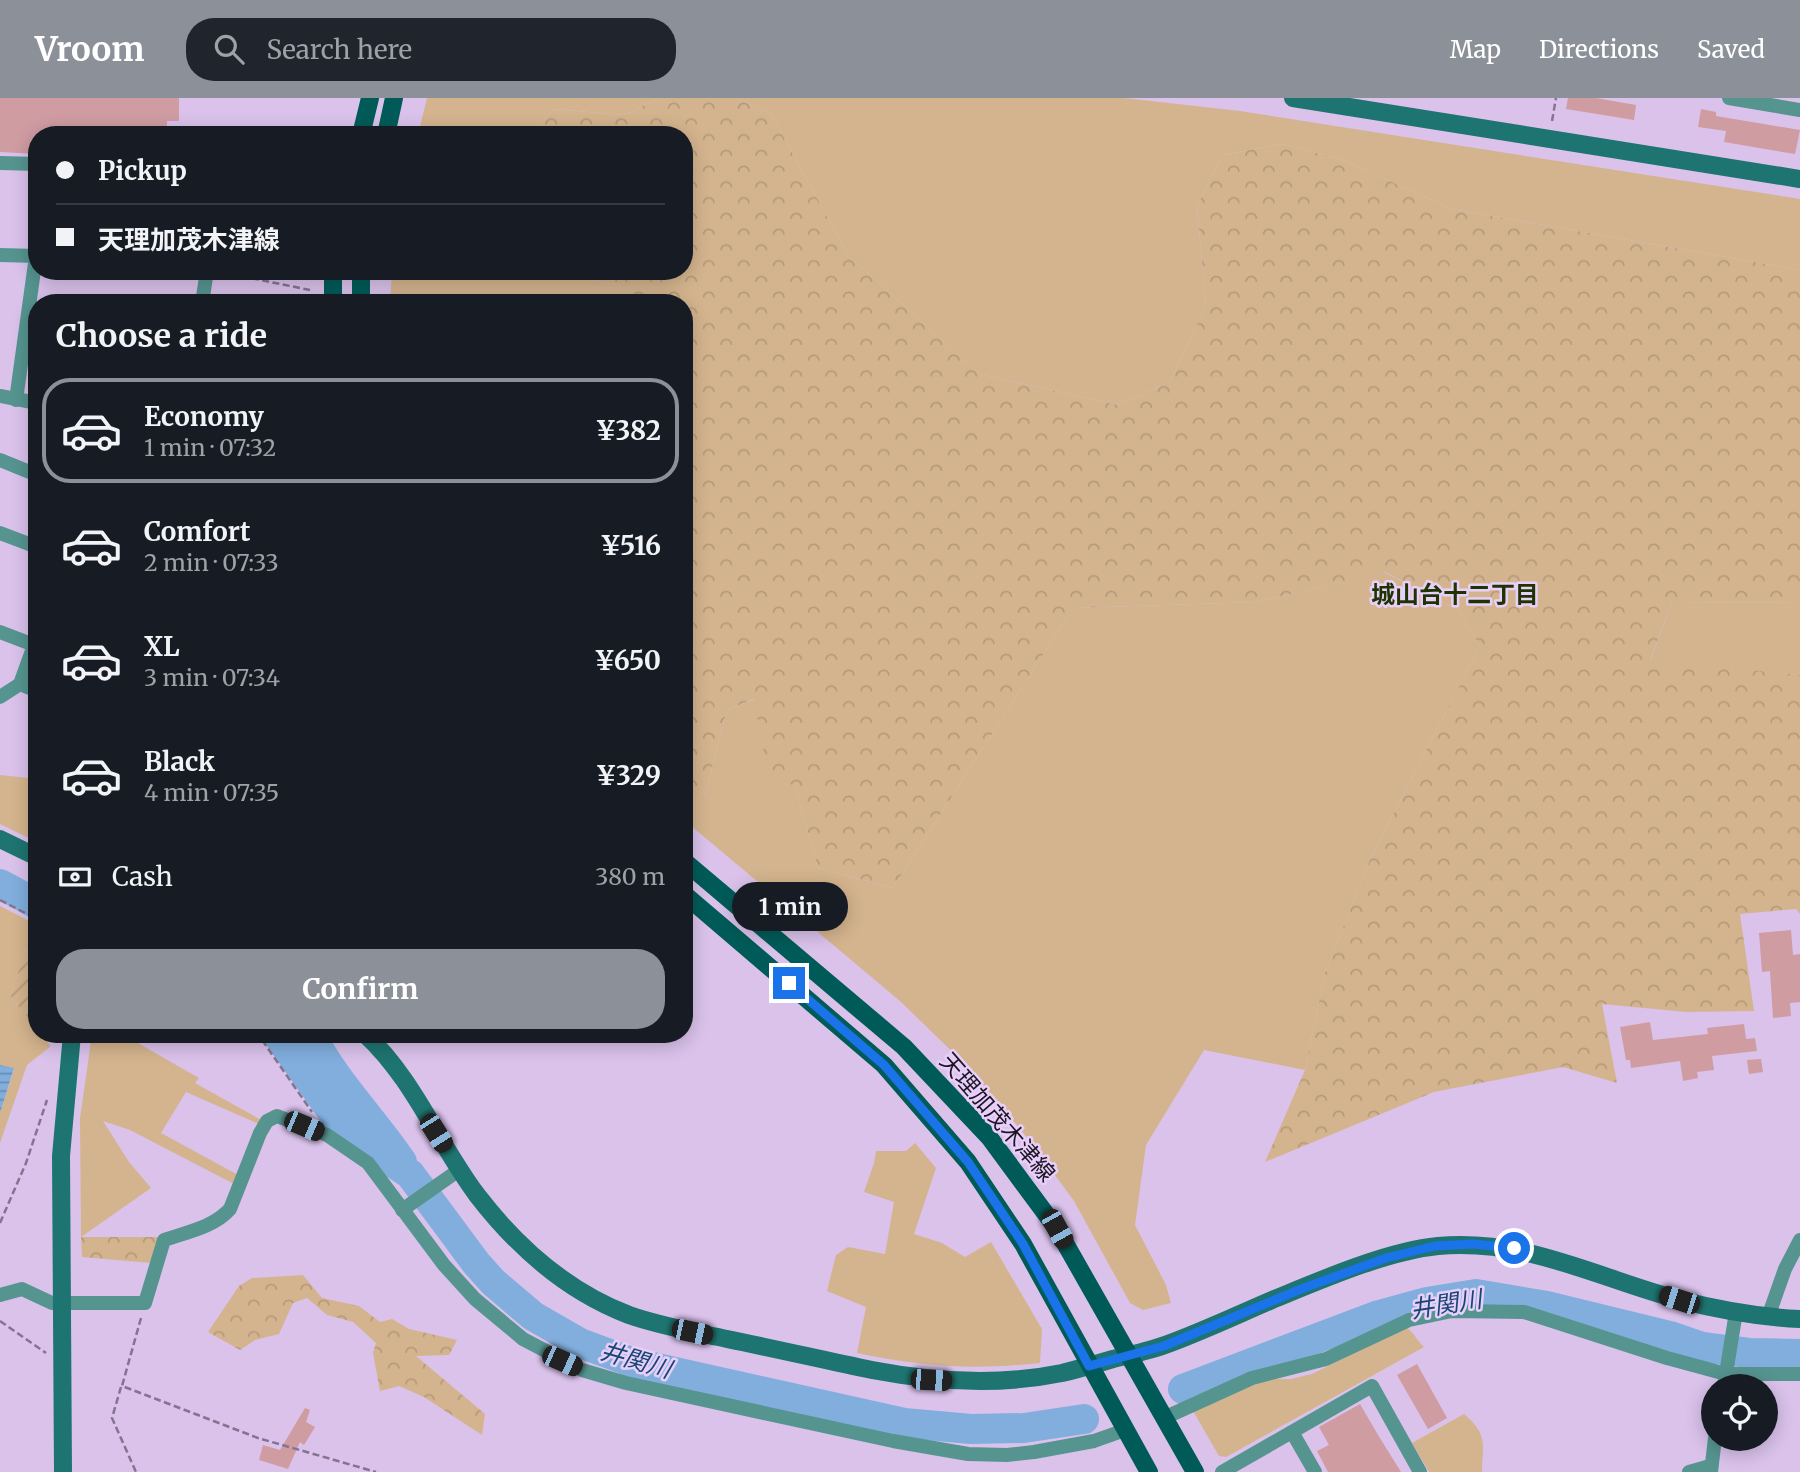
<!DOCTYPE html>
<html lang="en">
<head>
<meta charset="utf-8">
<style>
	body { margin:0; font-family:Merriweather,"Noto Sans JP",serif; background:#20242c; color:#f1f3f6; height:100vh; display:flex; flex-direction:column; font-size:26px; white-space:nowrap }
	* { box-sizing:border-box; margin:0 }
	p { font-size:23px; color:#9ea1a6 }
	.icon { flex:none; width:38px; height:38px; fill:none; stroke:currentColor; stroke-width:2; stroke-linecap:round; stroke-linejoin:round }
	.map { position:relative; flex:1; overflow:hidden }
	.details { position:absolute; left:28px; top:196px; width:665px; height:749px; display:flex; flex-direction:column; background:#171b24; border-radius:28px; box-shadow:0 4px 18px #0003 }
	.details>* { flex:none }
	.hud { position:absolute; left:28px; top:28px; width:665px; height:154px; border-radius:28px; box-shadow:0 4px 18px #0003; display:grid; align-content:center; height:154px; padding:0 28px; background:#171b24 }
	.tools { position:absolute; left:1701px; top:1276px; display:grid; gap:14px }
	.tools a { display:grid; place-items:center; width:77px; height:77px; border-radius:50%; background:#171b24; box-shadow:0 4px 18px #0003; font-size:35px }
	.end { position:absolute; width:32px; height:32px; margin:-16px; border:9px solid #1a73e8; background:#fff; box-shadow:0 0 0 4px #fff }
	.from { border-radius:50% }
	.bubble { position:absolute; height:49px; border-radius:24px; background:#171b24; box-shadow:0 4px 18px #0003; font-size:23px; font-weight:700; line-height:49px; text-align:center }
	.car { position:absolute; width:21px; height:42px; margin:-21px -10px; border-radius:9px; box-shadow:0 0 5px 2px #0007; background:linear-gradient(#222 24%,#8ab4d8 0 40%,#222 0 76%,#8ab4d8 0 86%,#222 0) }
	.hud b { display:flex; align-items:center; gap:24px; height:66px; font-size:26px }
	.hud b+b { border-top:2px solid #363941 }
	.hud i { width:18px; height:18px; background:#f1f3f6 }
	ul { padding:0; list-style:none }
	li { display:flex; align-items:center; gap:21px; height:105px; margin:0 14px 10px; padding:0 14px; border:4px solid transparent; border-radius:28px }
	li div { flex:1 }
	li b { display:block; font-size:26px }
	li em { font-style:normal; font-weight:700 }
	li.active { border-color:#8c9099 }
	li>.icon { width:63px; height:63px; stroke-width:1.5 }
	h2 { padding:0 28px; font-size:32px; line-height:84px }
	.pay { display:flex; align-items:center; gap:18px; height:77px; padding:0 28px; font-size:26px }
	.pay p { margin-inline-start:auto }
	.primary-button { display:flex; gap:14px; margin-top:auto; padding:14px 28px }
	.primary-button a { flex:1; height:80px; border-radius:28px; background:#8c9099; color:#fff; font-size:28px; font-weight:700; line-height:80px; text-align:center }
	header { display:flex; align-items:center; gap:42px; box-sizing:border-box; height:98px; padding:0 35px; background:#8c9099; color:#fff }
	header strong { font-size:33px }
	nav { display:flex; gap:38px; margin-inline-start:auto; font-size:24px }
	.search { width:490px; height:63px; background:#20242c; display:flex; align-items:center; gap:18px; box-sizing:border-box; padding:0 24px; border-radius:28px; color:#9ea1a6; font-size:26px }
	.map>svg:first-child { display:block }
	.grass { fill:#d4b48e }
	.forest { fill:url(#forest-crowns) }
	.garden { fill:url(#garden-furrows) }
	.water { fill:url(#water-rules) }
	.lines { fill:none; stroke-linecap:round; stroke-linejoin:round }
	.river { stroke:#81aedd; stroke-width:30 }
	.building { fill:#cf9ca2 }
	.path { stroke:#847490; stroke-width:2.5; stroke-dasharray:7 3.5; stroke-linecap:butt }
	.street { stroke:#569490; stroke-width:14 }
	.secondary { stroke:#1e7470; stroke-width:18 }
	.primary { stroke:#005b58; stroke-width:18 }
	.route { stroke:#1a73e8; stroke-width:9 }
	.labels { text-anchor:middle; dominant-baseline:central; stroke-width:5; stroke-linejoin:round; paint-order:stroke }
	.street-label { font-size:23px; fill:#1d1523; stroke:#e7cff9 }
	.neighbourhood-label { font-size:24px; font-weight:bold; fill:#1e3400; stroke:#e7cff9 }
	.water-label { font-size:24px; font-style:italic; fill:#174673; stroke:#e7cff9 }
</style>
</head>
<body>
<header>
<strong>Vroom</strong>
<div class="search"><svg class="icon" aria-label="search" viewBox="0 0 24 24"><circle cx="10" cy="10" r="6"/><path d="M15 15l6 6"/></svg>Search here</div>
<nav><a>Map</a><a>Directions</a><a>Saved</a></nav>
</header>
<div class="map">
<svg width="1800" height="1374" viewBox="0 0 1800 1374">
	<defs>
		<pattern id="forest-crowns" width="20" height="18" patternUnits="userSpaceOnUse" patternTransform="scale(1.75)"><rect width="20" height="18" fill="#d4b48e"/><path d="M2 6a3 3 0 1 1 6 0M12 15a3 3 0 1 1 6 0" fill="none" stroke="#b69a7a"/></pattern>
		<pattern id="garden-furrows" width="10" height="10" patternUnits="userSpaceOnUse" patternTransform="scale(1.75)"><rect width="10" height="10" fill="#d4b48e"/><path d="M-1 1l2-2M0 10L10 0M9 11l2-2" fill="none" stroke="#b69a7a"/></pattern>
		<pattern id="water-rules" width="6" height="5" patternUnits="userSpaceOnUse" patternTransform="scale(1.75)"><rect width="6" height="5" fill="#81aedd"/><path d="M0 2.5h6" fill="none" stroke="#698cb3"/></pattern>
	</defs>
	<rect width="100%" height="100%" fill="#dac2eb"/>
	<!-- grass -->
	<g class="grass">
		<path d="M427,0H659L624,17L554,11L528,37H418Z"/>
		<path d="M737,0H1124L1240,13L1800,101V172L1452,111L1341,61L1282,46L1222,57L1197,108L1206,207L1170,284L1118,307L979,276L848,157L771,16Z"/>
		<path d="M392,173H554L621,188V205H390Z"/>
		<path d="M1384,474L1458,512L1480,548L1371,759L1325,875L1305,972L1204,952L1146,1047L1135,1127L1166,1187L1171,1205L1143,1212L1130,1205L1074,1103L1030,1043L971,972L900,903L684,722V701H704L727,612L755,601L769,683L795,687L818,770L893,790L1073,510L1257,504Z"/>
		<path d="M1800,504V577L1650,563L1672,505Z"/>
		<path d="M0,677L37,681V744L0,726Z"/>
		<path d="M0,808L35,826L10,898L37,931V936H41L51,948L27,967L0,1045V1015L14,971L0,967Z"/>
		<path d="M92,936H122L199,980L195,985L263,1023L261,1027L186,994L161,1035L240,1078L236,1087L130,1032L103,1023L129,1064L151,1090L81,1139L80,1020Z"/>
		<path d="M915,1045L936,1070L914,1136L942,1145L965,1159L991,1144L1042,1231L1040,1265C973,1272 923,1269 857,1255L866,1209L827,1193L836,1157L848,1149L885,1156L894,1104L864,1094L874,1065L876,1053H906Z"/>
		<path d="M1406,1229C1414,1234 1417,1243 1424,1249L1226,1359L1219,1358L1193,1313L1267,1281H1291L1312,1276Z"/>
		<path d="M1464,1316C1488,1337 1483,1345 1482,1374H1429L1412,1345Z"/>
	</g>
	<!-- forest -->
	<g class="forest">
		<path d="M659,0H737L771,16L848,157L979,276L1118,307L1170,284L1206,207L1197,108L1222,57L1282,46L1341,61L1452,111L1800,172V504L1672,505L1650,562L1800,577V816L1796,811L1740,816L1754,913L1686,914L1602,906L1617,985L1563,969L1434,994L1265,1064L1305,972L1325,875L1371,759L1480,548L1458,512L1385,474L1257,504L1073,510L893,790L818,770L795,687L769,684L754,601L727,612L704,701H684V205H621V188L554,173H684V37H528L554,11L624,17Z"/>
		<path d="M81,1139H158L151,1165L82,1159Z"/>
		<path d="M303,1177L322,1200L359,1208L380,1224L392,1221L409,1231L457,1242L449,1257L416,1258L485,1316L482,1337L424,1299L399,1288L380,1293L373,1255L376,1245L353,1224L327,1217L307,1200L293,1205L279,1236L255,1242L240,1252L208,1234L239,1188L252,1180Z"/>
	</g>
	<!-- garden -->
	<path class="garden" d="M35,826L37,827V931L10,898Z"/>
	<!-- water -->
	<path class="water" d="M0,967L14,970L0,1015Z"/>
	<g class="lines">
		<!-- river -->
		<g class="river">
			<path d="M0,786L37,806"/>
			<path d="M277,936L346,1033L410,1076L476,1165L493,1184L533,1218L580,1245L634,1265L904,1325L971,1331L1024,1330L1084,1321"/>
			<path d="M311,936C334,983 373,1021 402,1064"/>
			<path d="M1183,1291L1376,1218L1427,1204L1476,1196L1547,1208L1670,1238L1702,1249L1749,1255L1800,1256"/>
		</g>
	</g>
	<!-- building -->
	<g class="building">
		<path d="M0,0H179V23H167V37H37V56L0,54Z"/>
		<path d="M1568,0H1596L1636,7L1634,22L1566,11Z"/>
		<path d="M1701,11L1716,14V18L1800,32L1795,56L1724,44L1726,33L1698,29Z"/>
		<path d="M1791,832L1793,857L1800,856V904L1790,905L1791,918L1773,920L1770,873L1762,874L1759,835Z"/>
		<path d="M1650,924L1653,942L1708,936L1707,930L1744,926L1746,941L1755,940L1757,953L1712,958L1714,972L1697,974L1698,980L1683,983L1680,963L1631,970L1630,962H1626L1620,929Z"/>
		<path d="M1761,961L1763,974L1749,976L1747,962Z"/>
		<path d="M1417,1266L1447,1320L1428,1331L1397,1277Z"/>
		<path d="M1360,1306L1378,1337L1401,1374H1328L1317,1353L1329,1347L1319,1329Z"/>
		<path d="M305,1310L310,1312L306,1324L315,1329L304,1347L300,1344L288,1371L259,1362L263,1347L280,1352Z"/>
	</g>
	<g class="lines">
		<!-- path -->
		<g class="path">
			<path d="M1552,23L1556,0"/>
			<path d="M221,174L310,192"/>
			<path d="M0,802L37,821"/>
			<path d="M254,936L260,939L312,1014"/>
			<path d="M0,1125L26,1065L47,1002"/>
			<path d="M141,1220L122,1288L258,1340L376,1374"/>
			<path d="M0,1223L46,1255"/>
			<path d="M121,1289L112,1320L136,1374"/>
		</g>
		<!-- street -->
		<g class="street">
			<path d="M1729,0L1800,12"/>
			<path d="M0,65L37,66"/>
			<path d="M0,157L37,158"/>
			<path d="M202,205L207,173"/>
			<path d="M0,298L37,305"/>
			<path d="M16,302L36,158"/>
			<path d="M0,362L37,377"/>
			<path d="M0,435L37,449"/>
			<path d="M0,534L34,547L20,586L0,599"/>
			<path d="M20,586L37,593"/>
			<path d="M402,1112L459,1072"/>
			<path d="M0,1197L22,1191L52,1205H145L164,1142C187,1134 214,1129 230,1111L260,1035L267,1023L277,1018L327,1037L368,1065L444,1167L475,1201L523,1241L582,1272L626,1285L893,1343L968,1356L1007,1357L1034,1354L1094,1343L1125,1332"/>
			<path d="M1768,1219L1785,1171L1800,1142"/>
			<path d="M1724,1288L1736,1214"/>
			<path d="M1166,1319L1252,1280L1326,1261L1409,1222L1452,1213L1524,1214L1667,1260L1726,1276H1800"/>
			<path d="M1292,1334L1315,1374"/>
			<path d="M1222,1374L1372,1288L1420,1374"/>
			<path d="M1689,1374L1710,1368"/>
			<path d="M1711,1374L1715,1340"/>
		</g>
		<!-- secondary -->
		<g class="secondary">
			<path d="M1293,0L1800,81"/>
			<path d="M0,741L37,759"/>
			<path d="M365,936C413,980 438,1045 477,1097C517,1149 566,1193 629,1217C660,1228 695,1234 727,1241C776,1251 824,1262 872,1272C935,1284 999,1288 1062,1275C1079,1271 1096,1266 1113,1261C1130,1257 1148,1253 1165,1247C1201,1234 1237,1217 1272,1202C1321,1182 1387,1153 1438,1148C1526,1140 1597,1180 1680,1202C1719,1212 1760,1219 1800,1221"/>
			<path d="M63,1374L61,1058L72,936"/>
		</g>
		<!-- primary -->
		<g class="primary">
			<path d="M361,37L370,0"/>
			<path d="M386,37L394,0"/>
			<path d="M333,205V173"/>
			<path d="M361,205V173"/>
			<path d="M684,763L904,949L989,1039L1057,1131L1195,1374"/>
			<path d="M684,796L884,967L968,1064L1023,1146L1149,1374"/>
		</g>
	</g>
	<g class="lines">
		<!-- route -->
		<path class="route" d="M789,885L884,967L968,1064L1023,1146L1089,1268L1164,1248L1301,1191L1386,1160L1435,1148L1473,1146L1514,1150"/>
	</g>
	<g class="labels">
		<!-- street labels -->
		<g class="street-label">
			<text transform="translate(998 1019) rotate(49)">天理加茂木津線</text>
		</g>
		<!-- neighbourhood labels -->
		<g class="neighbourhood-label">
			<text x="1455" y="496">城山台十二丁目</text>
		</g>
		<!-- water labels -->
		<g class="water-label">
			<text transform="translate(1446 1206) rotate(-9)">井関川</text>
			<text transform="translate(636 1262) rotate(16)">井関川</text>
		</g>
	</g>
</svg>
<div class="tools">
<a><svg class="icon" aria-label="locate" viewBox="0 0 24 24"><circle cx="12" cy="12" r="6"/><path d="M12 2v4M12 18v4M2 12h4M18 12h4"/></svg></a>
</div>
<i class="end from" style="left:1514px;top:1150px"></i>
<i class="end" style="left:789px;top:885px"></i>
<div class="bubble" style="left:732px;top:784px;width:116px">1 min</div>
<i class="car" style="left:304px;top:1028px;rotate:113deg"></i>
<i class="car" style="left:436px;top:1035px;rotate:148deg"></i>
<i class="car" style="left:1057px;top:1131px;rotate:151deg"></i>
<i class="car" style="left:1679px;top:1202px;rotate:288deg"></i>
<i class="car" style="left:692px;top:1234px;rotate:102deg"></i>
<i class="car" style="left:562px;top:1263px;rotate:114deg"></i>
<i class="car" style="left:931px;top:1282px;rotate:93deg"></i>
<div class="hud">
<b><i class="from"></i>Pickup</b>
<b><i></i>天理加茂木津線</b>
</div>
<section class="details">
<h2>Choose a ride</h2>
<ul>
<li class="active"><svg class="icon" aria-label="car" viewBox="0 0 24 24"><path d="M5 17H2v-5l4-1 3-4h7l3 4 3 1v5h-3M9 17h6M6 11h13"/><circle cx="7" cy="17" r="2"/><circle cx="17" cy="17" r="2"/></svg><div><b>Economy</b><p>1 min · 07:32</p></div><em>¥382</em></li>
<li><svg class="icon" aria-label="car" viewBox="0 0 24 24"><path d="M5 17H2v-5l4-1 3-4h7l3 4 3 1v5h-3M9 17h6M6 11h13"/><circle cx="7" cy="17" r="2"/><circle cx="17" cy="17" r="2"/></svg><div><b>Comfort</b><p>2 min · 07:33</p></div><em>¥516</em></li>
<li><svg class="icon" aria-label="car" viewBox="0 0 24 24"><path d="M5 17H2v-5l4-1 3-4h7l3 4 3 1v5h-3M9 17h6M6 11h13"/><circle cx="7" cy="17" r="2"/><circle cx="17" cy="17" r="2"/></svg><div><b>XL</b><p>3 min · 07:34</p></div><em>¥650</em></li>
<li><svg class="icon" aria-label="car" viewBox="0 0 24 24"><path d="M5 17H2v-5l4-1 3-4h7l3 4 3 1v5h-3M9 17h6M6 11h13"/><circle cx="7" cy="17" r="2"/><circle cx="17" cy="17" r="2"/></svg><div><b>Black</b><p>4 min · 07:35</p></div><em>¥329</em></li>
</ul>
<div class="pay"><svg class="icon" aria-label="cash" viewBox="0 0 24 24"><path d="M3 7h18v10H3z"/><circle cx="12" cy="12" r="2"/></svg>Cash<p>380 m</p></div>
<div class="primary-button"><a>Confirm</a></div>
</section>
</div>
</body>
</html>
